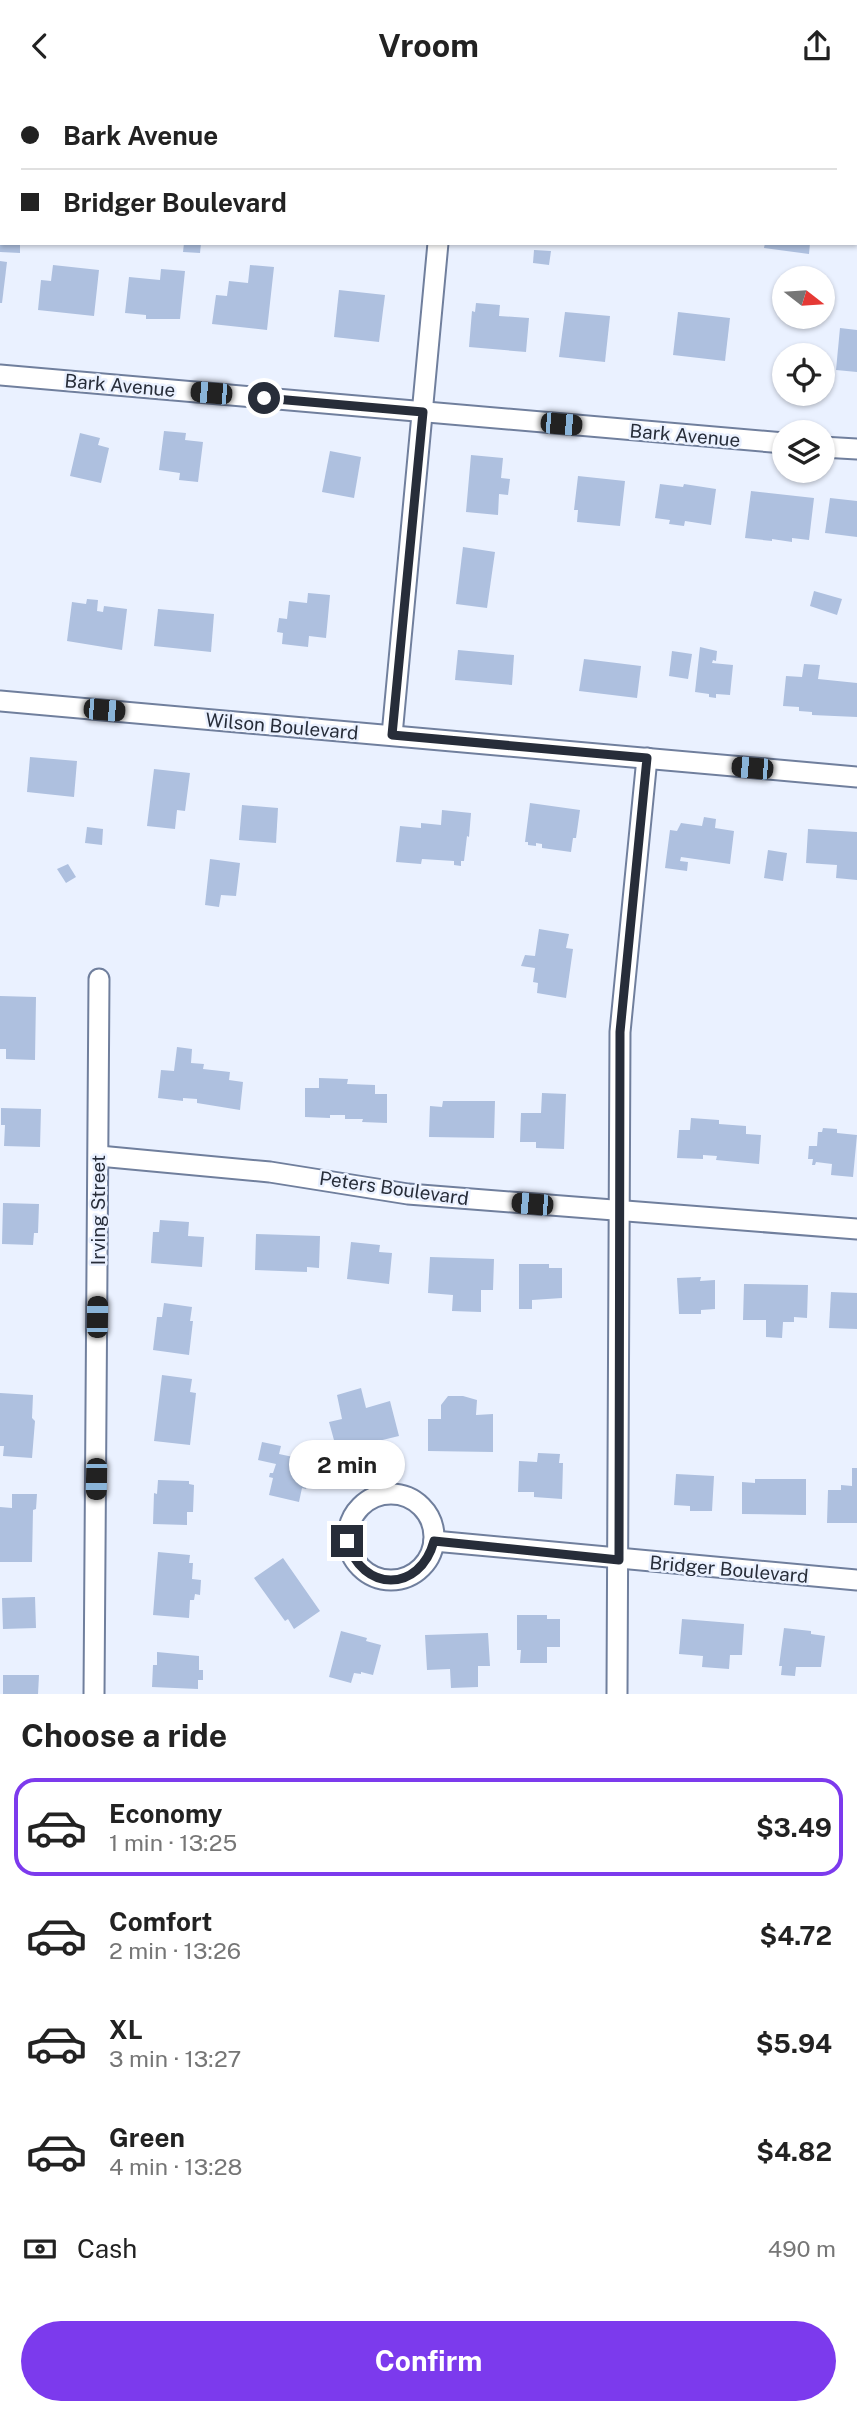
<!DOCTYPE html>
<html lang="en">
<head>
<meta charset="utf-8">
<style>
	body { margin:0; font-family:"Public Sans",sans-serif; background:#f6f6f6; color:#222; height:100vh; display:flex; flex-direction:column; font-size:26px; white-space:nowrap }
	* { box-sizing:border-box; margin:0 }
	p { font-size:23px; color:#767676 }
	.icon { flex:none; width:38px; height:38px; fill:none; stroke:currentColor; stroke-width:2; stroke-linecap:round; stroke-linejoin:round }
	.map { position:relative; height:1603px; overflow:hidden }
	.side { display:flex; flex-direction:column; background:#fff; flex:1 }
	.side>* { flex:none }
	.guide { position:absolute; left:0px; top:0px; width:858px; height:154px; box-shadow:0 2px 5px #0004; display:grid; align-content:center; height:154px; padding:0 21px; background:#fff }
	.needle { width:46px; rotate:107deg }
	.fabs { position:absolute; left:772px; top:175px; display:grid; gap:14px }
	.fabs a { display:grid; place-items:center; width:63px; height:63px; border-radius:50%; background:#fff; box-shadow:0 2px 5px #0004; font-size:35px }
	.end { position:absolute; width:32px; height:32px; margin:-16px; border:9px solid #272d39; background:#fff; box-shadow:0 0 0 4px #fff }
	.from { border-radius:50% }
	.bubble { position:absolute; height:49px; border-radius:24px; background:#fff; box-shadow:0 2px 5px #0004; font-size:23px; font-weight:700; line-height:49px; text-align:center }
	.car { position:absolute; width:21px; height:42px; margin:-21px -10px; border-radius:9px; box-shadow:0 0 5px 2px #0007; background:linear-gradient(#222 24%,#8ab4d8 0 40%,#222 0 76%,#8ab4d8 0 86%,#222 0) }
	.guide b { display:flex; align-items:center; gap:24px; height:66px; font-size:26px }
	.guide b+b { border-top:2px solid #e0e0e0 }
	.guide i { width:18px; height:18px; background:#222 }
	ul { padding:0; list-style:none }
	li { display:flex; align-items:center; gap:21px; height:98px; margin:0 14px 10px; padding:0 7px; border:4px solid transparent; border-radius:21px }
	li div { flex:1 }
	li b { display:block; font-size:26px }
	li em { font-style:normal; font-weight:700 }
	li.active { border-color:#7c3aed }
	li>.icon { width:63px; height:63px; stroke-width:1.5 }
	h2 { padding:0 21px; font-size:32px; line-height:84px }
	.pay { display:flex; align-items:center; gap:18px; height:77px; padding:0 21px; font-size:26px }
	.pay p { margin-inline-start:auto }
	.primary-button { display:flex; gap:14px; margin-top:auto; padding:14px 21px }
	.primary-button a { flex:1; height:80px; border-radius:42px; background:#7c3aed; color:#fff; font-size:28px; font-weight:700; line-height:80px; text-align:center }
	header { display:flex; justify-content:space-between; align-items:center; height:91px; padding:0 21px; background:#fff; font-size:32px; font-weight:700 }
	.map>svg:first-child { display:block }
	.building { fill:#aec0df }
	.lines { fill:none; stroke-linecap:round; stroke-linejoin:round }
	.minor-casing { stroke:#707f9d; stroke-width:23 }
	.minor { stroke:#fff; stroke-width:19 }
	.route { stroke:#272d39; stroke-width:9 }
	.labels { text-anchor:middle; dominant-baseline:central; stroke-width:5; stroke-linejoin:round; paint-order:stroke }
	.street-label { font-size:19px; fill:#272d39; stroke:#eaf1ff }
</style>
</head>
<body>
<header><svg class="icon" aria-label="back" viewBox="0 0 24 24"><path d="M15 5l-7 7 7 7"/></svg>Vroom<svg class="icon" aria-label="share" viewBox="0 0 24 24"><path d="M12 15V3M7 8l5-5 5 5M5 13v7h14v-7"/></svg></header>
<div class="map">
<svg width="857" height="1603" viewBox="0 0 857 1603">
	<rect width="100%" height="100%" fill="#eaf1ff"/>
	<!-- building -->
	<g class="building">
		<path d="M0,152H20V162L0,161Z"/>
		<path d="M184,152H201L200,162L183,161Z"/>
		<path d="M765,152H810L809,163L764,157Z"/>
		<path d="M534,159L551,160L549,174L533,172Z"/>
		<path d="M0,170L7,171L2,212H0Z"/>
		<path d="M53,174L99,179L94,225L38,219L41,189L51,190Z"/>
		<path d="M250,174L274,176L267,239L212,233L216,204L227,205L229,190L248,192Z"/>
		<path d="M161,178L185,180L180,228H146V224L125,222L129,186L160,189Z"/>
		<path d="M339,199L385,204L379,251L334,246Z"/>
		<path d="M476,212L500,214L499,225L529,227L526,261L469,256L472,220L475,221Z"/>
		<path d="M565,221L610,225L605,271L559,266Z"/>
		<path d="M678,221L730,227L725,270L673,264Z"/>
		<path d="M840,237L857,239V281L836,279Z"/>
		<path d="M164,340L186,342L185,349L203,351L198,391L179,389L180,382L159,379Z"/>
		<path d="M80,342L100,347L98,354L109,357L101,392L70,385Z"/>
		<path d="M330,360L361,366L354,407L322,401Z"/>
		<path d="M471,364L503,367L501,387L510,388L508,404L499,403L498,424L466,421Z"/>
		<path d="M578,385L625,390L620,435L577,431L578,419H574Z"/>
		<path d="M660,393L683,396L684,393L716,398L711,434L685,430L684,435L669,433L670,429L655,427Z"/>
		<path d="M751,400L814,407L809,449L792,447V451L772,448V450L745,447Z"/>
		<path d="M830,407L857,410V446L825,442Z"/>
		<path d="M463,456L495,461L487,517L456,513Z"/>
		<path d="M814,500L842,508L837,524L810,515Z"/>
		<path d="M308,502L330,504L326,547L309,545L308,556L282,553L283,542L277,541L279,527L287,528L289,510L307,512Z"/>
		<path d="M87,508L98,509L97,520L103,521L104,515L127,518L122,559L67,550L72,511L86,513Z"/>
		<path d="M158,518L214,523L211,561L154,555Z"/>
		<path d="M700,556L717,560L716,570L713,569L712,572L733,574L730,604L716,603V607L709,606V603L695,601Z"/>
		<path d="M458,559L514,564L512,594L455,589Z"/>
		<path d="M672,560L692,563L688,588L669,585Z"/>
		<path d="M584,568L641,575L637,607L579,600Z"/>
		<path d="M804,573L820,574L818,588L857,592V626L812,624V621L799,620V616L783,615L786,585L802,586Z"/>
		<path d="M30,666L77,670L74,706L27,701Z"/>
		<path d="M154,678L190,682L185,720L177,719L175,738L147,735Z"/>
		<path d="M530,712L580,719L576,747H573L571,761L542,757V753L536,752V755L528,754V751H525Z"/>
		<path d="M242,714L278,717L276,752L239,749Z"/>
		<path d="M442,719L471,722L469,746L467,745L464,770H461V775L454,774V770L422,768L421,773L396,771L400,735L421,737V732L441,734Z"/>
		<path d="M704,726L716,728L715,737L734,740L730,773L681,766L680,770L688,771L687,780L665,777L670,739L677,740L681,732L702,735Z"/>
		<path d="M87,736L103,738L102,754L85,752Z"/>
		<path d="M808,738L857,741V789L836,787L837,774L806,772Z"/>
		<path d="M768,759L787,762L783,790L764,787Z"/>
		<path d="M210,768L240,772L236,805L221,804L219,816L205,814Z"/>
		<path d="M68,773L76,786L66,792L57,778Z"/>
		<path d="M539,838L569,843L566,857L573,858L566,907L537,902L538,892L533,891L535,877L521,875L525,864L535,865Z"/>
		<path d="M0,905L36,906L35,969L6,968V958H0Z"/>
		<path d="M177,956L192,958L191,972L204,973L203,978L230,981L229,989L243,991L240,1019L197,1012V1008L183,1007V1010L158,1007L161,979L174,980Z"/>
		<path d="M319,987L348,988L347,993L375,994V1003H387V1032L362,1031L363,1028H345V1024H330V1027L305,1026V997H319Z"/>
		<path d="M542,1002L566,1003L564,1058L536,1057V1051H520L521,1022H541Z"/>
		<path d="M443,1010H495L494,1047L429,1046L430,1015L442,1016Z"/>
		<path d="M1,1017L41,1018L40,1056L4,1055L5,1034H1Z"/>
		<path d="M691,1027L719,1029V1033L746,1035V1043L761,1044L759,1073L716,1069L717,1065L703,1064V1068L677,1067L679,1039H690Z"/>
		<path d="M823,1037L837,1038V1042L857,1044L853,1086L831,1084L832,1073L816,1071L815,1074H812L813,1068H808L809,1055H817L818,1041H822Z"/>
		<path d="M3,1112L39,1113L38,1142H34L33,1154L2,1153Z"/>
		<path d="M160,1129L189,1131L188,1145L204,1146L202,1176L151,1172L153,1141H159Z"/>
		<path d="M256,1143L320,1145L319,1177L307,1176V1181L255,1179Z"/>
		<path d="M351,1151L380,1154L379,1161L392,1162L389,1193L347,1188Z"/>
		<path d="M430,1166L494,1168L493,1199H481V1221L452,1220L453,1204L428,1202Z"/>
		<path d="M519,1173H549V1177H562V1207L532,1209V1218H519Z"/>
		<path d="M701,1186L700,1190L715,1189V1218L701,1219V1223H679L677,1187Z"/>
		<path d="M744,1193L808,1194L807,1227L794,1226V1231H783L782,1247L766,1246V1229H743Z"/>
		<path d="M831,1201L857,1202V1238L829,1237Z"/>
		<path d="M164,1212L192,1216L190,1230H193L189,1264L153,1259L157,1226H162Z"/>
		<path d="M162,1284L192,1288L190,1301L196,1302L190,1354L154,1350Z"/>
		<path d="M361,1297L366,1317L390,1310L399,1345L337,1360L329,1331L342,1328L337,1304Z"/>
		<path d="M0,1302L33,1304L32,1327L35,1330L32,1367L3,1365L4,1355H0Z"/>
		<path d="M448,1305H463L477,1309L476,1324L493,1323V1361L428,1360V1328H441V1314Z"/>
		<path d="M262,1351L281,1355L279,1363L312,1370L306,1398L302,1397L299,1411L269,1404L273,1387L269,1386L270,1382H273L276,1373L258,1369Z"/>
		<path d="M538,1362L560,1363L559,1372H563L562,1408L534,1406V1401H518L519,1370L537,1371Z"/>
		<path d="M852,1377H857V1432H827L828,1399H841V1394L852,1395Z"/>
		<path d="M676,1383L714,1385L712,1420H690V1415L674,1414Z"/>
		<path d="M755,1388H806V1424L742,1423V1391L755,1392Z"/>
		<path d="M158,1389L189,1390V1393L194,1394L193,1421H187V1434L153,1433L154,1402L157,1403Z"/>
		<path d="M12,1403H37L36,1418L33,1419L32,1471H0V1416L12,1417Z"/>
		<path d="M158,1461L190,1464L189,1472H193L192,1488L201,1489L200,1504L195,1503L194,1509H190L189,1527L153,1524Z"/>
		<path d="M283,1467L320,1520L294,1538L288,1528L285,1530L254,1487Z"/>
		<path d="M35,1506L36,1537L3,1538L2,1507Z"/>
		<path d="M517,1524H547V1528H560V1556H547V1572H520L521,1559H517Z"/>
		<path d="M682,1528L744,1533L742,1564H730L729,1578L702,1576L703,1565L679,1563Z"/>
		<path d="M784,1537L811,1540V1543L825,1545L821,1576H796L795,1585L781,1584L782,1575H779Z"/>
		<path d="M341,1540L367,1547L366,1550L381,1554L373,1584L361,1581V1583L354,1582L351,1592L329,1586Z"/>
		<path d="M488,1542L490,1575H478V1596L451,1597L450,1578L427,1579L425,1544Z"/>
		<path d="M157,1561L199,1565V1579H203V1589H198V1598L152,1596L153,1574H157Z"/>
		<path d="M3,1584H39L38,1603H3Z"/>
	</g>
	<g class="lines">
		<!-- minor casing -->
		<g class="minor-casing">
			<g id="minor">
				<path d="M74,0L95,2"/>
				<path d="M452,2V0"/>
				<path d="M856,68H857"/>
				<path d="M0,284L784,352"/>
				<path d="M822,356L857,358"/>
				<path d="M0,610L857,686"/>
				<path d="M392,644L438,152"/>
				<path d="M99,1065L270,1081L408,1103L857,1138"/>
				<circle cx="391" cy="1446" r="43"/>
				<path d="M434,1450L857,1489"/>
				<path d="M94,1603L99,888"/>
				<path d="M617,1603L620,941L647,667"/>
			</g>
		</g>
		<!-- minor -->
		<use href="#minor" class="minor"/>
	</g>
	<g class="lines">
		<!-- route -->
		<path class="route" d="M264,307L423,321L392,644L647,667L620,941L619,1469L434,1450C420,1502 362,1502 347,1450"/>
	</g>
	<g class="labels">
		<!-- street labels -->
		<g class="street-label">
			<text transform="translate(120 294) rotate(5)">Bark Avenue</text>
			<text transform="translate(685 344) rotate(5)">Bark Avenue</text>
			<text transform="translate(282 635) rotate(5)">Wilson Boulevard</text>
			<text transform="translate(394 1097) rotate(8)">Peters Boulevard</text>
			<text transform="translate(98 1119) rotate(-90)">Irving Street</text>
			<text transform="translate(729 1478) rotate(5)">Bridger Boulevard</text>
		</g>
	</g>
</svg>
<div class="fabs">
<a><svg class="needle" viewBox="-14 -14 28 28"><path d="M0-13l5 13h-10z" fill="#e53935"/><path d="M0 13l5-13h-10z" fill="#767676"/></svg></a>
<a><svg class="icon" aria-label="locate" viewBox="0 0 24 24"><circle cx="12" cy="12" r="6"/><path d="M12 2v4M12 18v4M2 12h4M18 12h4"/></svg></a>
<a><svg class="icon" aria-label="layers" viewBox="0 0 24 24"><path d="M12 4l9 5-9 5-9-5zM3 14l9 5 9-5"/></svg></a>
</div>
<i class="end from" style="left:264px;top:307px"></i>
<i class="end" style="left:347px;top:1450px"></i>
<div class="bubble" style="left:289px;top:1349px;width:116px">2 min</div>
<i class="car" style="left:211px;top:302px;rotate:275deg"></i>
<i class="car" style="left:561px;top:333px;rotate:95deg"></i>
<i class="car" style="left:104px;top:619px;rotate:95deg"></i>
<i class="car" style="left:752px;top:677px;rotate:275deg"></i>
<i class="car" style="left:532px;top:1113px;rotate:275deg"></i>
<i class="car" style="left:97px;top:1226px;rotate:1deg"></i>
<i class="car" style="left:96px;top:1388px;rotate:181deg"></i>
<div class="guide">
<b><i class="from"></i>Bark Avenue</b>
<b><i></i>Bridger Boulevard</b>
</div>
</div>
<section class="side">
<h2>Choose a ride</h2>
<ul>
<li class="active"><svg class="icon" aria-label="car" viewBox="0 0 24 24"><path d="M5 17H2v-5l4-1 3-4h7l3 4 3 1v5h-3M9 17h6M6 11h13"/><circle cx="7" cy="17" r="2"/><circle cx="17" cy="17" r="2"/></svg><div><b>Economy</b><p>1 min · 13:25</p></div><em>$3.49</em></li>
<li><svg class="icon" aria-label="car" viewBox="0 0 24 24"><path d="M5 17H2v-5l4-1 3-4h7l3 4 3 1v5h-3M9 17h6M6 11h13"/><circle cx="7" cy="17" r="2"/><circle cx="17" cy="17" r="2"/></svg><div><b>Comfort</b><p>2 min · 13:26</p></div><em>$4.72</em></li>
<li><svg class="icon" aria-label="car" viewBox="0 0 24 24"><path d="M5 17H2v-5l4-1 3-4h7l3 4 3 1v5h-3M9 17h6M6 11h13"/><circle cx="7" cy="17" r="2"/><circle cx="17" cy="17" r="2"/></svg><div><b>XL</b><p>3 min · 13:27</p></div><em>$5.94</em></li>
<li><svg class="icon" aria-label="car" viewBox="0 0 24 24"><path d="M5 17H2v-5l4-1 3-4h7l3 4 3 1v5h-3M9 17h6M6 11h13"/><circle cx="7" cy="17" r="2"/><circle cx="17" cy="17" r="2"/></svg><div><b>Green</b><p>4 min · 13:28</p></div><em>$4.82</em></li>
</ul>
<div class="pay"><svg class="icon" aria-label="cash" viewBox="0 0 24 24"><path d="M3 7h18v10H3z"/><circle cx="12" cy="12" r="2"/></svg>Cash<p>490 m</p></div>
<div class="primary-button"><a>Confirm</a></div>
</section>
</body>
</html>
